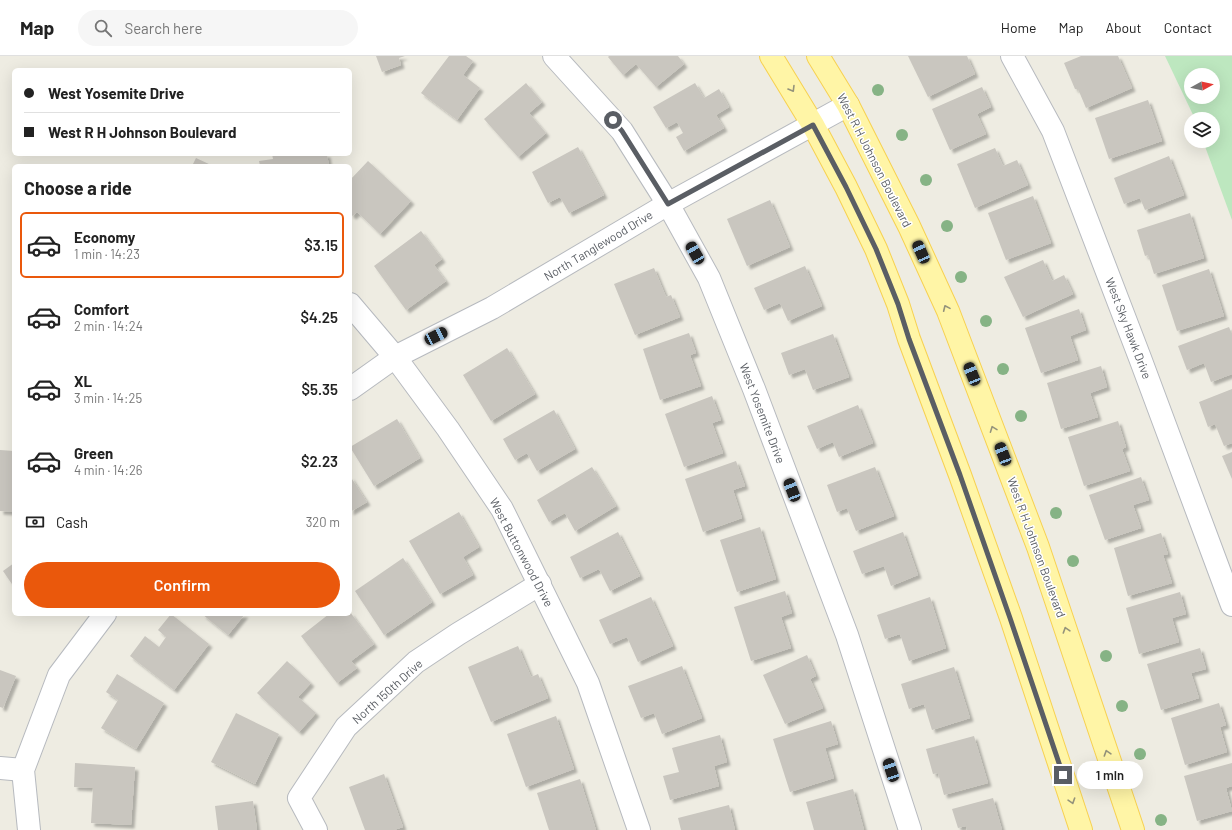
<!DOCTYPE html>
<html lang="en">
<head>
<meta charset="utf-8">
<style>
	body { margin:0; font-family:Barlow,sans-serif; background:#f6f6f6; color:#222; height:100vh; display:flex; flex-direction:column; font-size:15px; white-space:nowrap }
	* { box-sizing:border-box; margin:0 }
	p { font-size:13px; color:#767676 }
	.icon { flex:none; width:22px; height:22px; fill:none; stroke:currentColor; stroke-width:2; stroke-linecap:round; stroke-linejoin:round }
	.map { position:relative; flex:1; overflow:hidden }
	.sheet { position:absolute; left:12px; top:108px; width:340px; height:452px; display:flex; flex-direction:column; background:#fff; border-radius:6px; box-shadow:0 4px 16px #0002 }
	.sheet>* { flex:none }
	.top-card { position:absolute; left:12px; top:12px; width:340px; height:88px; border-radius:6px; box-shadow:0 4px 16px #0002; display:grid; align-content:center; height:88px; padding:0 12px; background:#fff }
	.needle { width:26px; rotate:82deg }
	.controls { position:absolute; left:1184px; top:12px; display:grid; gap:8px }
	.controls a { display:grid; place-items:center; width:36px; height:36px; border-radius:50%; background:#fff; box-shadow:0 4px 16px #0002; font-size:20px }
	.end { position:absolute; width:18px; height:18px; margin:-9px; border:5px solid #5a5e64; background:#fff; box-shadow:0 0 0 2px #fff }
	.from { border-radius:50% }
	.bubble { position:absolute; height:28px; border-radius:14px; background:#fff; box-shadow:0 4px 16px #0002; font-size:13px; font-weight:600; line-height:28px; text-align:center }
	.car { position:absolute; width:12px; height:24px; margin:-12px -6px; border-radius:5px; box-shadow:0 0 3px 1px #0007; background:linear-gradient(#222 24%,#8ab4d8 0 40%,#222 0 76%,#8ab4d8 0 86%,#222 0) }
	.top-card b { display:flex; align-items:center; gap:14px; height:38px; font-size:15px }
	.top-card b+b { border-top:1px solid #e0e0e0 }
	.top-card i { width:10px; height:10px; background:#222 }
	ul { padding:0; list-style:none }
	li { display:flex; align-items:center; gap:12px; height:66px; margin:0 8px 6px; padding:0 4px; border:2px solid transparent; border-radius:6px }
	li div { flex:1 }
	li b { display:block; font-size:15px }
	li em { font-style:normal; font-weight:600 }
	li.active { border-color:#ea580c }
	li>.icon { width:36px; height:36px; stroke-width:1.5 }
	h2 { padding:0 12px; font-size:18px; line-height:48px }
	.pay { display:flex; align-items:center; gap:10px; height:44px; padding:0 12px; font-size:15px }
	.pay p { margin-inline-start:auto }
	.cta { display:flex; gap:8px; margin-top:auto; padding:8px 12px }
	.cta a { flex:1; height:46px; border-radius:24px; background:#ea580c; color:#fff; font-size:16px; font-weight:600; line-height:46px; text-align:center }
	header { display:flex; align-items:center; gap:24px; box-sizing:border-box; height:56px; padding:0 20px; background:#fff; border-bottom:1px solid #e0e0e0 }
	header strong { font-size:19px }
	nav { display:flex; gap:22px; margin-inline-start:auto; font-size:14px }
	.search { width:280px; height:36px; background:#f6f6f6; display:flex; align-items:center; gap:10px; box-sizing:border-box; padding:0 14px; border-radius:22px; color:#767676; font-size:15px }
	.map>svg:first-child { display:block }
	.grass { fill:#bde7bf; fill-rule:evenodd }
	.building { fill:#c9c6bf; filter:url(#shadow) }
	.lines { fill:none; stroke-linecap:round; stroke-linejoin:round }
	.minor-casing { stroke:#b7babf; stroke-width:24 }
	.major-casing { stroke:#f7d151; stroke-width:24 }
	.minor { stroke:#fff; stroke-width:22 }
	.major { stroke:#fff5a6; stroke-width:22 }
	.tree { fill:#86b385 }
	.oneway { stroke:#94937b }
	.route { stroke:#5a5e64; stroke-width:5 }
	.labels { text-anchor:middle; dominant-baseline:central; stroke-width:3; stroke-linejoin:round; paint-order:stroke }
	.street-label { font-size:12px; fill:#5a5e64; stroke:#fff }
</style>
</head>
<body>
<header>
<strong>Map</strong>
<div class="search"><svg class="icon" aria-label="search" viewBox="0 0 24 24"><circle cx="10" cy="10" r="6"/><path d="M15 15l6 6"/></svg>Search here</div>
<nav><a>Home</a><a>Map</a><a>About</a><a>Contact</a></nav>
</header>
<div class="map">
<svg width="1232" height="774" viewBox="0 0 1232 774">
	<defs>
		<filter id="shadow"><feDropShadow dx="3.5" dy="3.5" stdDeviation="1" flood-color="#0004"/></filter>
	</defs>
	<rect width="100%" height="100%" fill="#eeece2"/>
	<!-- grass -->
	<path class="grass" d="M1165,0H1232V164L1203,85H1213V63H1195ZM1191,19H1213V41H1191Z"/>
	<!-- building -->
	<g class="building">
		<path d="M376,0H405L399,2L401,9L382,16Z"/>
		<path d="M449,0H466L473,5L463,19L480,32L457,64L421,37Z"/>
		<path d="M609,0H678L684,8L656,31L636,8L623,19L608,1Z"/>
		<path d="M908,0H967L975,18L928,41Z"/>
		<path d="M1081,0H1118L1132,32L1086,52L1078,33H1075L1064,7Z"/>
		<path d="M526,27L542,46L529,57L546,77L518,101L484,63Z"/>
		<path d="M695,27L704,42L719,33L729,51L716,59L724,72L684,95L676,81L683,77L677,66L666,72L653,51Z"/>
		<path d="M982,31L991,51L977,58L986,78L950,94L932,53Z"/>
		<path d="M1148,44L1162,85L1109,103L1095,62Z"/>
		<path d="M578,91L604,139L569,157L560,141L548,147L532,116Z"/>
		<path d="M995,92L1003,110L1017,104L1028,129L975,152L957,108Z"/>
		<path d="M272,98H327L329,110H309V109L298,110H260L259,105L273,103Z"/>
		<path d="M1169,100L1184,139L1145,154L1140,142L1124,148L1114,122Z"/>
		<path d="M196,102L213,110H192Z"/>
		<path d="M368,105L411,145L380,178L357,156L353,160L350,158V124Z"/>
		<path d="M1033,140L1051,187L1006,204L988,157Z"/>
		<path d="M770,144L790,191L747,210L727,163Z"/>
		<path d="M1190,157L1204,202L1154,218L1148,199L1145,200L1137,174Z"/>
		<path d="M421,175L442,203L434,209L446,225L406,254L374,210Z"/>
		<path d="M1043,204L1052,225L1064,219L1073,238L1023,261L1004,221Z"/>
		<path d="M805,210L822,250L788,265L780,247L764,254L754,232Z"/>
		<path d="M654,212L666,241L671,239L680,261L635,279L614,228Z"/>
		<path d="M1209,213L1224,260L1177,275L1162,229Z"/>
		<path d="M1079,253L1086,274L1070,280L1078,304L1041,317L1025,272Z"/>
		<path d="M1229,271L1232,278V318L1211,326L1204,307L1187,314L1178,290Z"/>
		<path d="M689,277L696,297L690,299L701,330L660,344L643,293Z"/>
		<path d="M833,278L849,321L813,334L805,313L789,319L781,297Z"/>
		<path d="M507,292L535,338L491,365L463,319Z"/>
		<path d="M1101,310L1107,331L1090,337L1098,361L1061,373L1047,327Z"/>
		<path d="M1232,333V387L1224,390L1215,368L1208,371L1199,346Z"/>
		<path d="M712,340L721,364L712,367L723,397L684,411L665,358Z"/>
		<path d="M858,349L873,387L839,401L833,386L817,393L807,370Z"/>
		<path d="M554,354L575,393L537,415L527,397L515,404L503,383Z"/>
		<path d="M397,363L420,402L374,430L350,391Z"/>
		<path d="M1118,365L1126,391L1122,393L1130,415L1084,430L1068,381Z"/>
		<path d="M0,394L14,395V456L0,455Z"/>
		<path d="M1232,396V423L1222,400Z"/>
		<path d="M736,405L745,430L733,434L742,462L703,476L685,423Z"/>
		<path d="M592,411L616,450L575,475L565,457L549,466L537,444Z"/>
		<path d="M875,411L894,460L856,475L847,452L837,456L827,429Z"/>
		<path d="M350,420L367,446L350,456Z"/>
		<path d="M1141,421L1149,444L1133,449L1141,472L1105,484L1089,439Z"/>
		<path d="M459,456L479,491L463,501L473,519L440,538L409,485Z"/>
		<path d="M760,471L776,523L737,536L720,484Z"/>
		<path d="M618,476L640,520L610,535L599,513L580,522L570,501Z"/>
		<path d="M903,476L918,519L891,530L884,510L862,518L853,495Z"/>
		<path d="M1161,477L1168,498L1163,499L1172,527L1128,540L1114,492Z"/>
		<path d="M403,502L432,546L384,579L355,535Z"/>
		<path d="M14,507V531L3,515Z"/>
		<path d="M785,535L792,557L781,561L791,592L751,605L734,551Z"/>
		<path d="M1180,536L1186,558L1172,562L1179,586L1139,598L1126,552Z"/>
		<path d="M651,541L673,590L638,606L627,581L610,588L599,564Z"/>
		<path d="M930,541L946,592L909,605L900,578L885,583L877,559Z"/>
		<path d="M350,556L374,588L351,605L357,612L337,627L301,580L329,558H350Z"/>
		<path d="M171,558L209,588L174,634L130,600L145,580L159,591L166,581L158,574Z"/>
		<path d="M202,558H245L228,579Z"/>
		<path d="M518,590L531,621L538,618L548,642L491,666L468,611Z"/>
		<path d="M1200,592L1206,613L1191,617L1199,642L1161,654L1147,608Z"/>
		<path d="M807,599L816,620L810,623L823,652L785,668L763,619Z"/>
		<path d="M287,605L311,627L298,641L316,657L299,676L257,637Z"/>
		<path d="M682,610L702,662L662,678L654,657L641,662L628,630Z"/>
		<path d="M954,611L970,662L932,674L924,648L909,653L901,628Z"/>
		<path d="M0,614L16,620L3,652L0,651Z"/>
		<path d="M117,618L164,647L136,693L101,672L118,644L106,636Z"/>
		<path d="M1219,647L1226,669L1220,671L1227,696L1185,709L1171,662Z"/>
		<path d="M236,657L279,678L255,728L211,706Z"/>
		<path d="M556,660L574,713L526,731L507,678Z"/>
		<path d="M831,665L838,688L825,692L834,722L790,736L773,683Z"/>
		<path d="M720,679L727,706L714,710L719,730L670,744L663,720L679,716L672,692Z"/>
		<path d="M974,680L988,727L944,739L938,717L933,718L926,693Z"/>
		<path d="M75,707L135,711L131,769L91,767L93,732L74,731Z"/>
		<path d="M1232,707V730L1226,732L1232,755L1197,765L1184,720Z"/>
		<path d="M384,718L403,771L394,774H365L349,731Z"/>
		<path d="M580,723L596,774H549L537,737Z"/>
		<path d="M853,733L864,774H814L806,746Z"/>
		<path d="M993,742L1002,774H967L966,770L958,772L952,753Z"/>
		<path d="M253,745L257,774H218L215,750Z"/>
		<path d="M729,749L735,774H681L678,762Z"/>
	</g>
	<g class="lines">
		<!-- minor casing -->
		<g class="minor-casing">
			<g id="minor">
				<path d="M554,0L622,75L668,148L709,222L754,333L847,579L910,774"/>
				<path d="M1012,0L1053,75L1140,302L1232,549"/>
				<path d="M350,248L395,301L448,373L502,453L588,627L639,774"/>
				<path d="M350,333L395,301L492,252L668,148L848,49"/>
				<path d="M0,712L23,714"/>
				<path d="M29,774L23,714L59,619L105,558"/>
				<path d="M316,774L299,742L346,671L416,606L458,578L540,528"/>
			</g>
		</g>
		<!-- major casing -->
		<g class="major-casing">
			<g id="major">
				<path d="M771,0L813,69L846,131L876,193L898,248L909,283L960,419L1011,562L1081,774"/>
				<path d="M818,0L848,49L909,170L948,255L1038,491L1133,774"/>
			</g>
		</g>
		<!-- minor -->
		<use href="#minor" class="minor"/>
		<!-- major -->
		<use href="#major" class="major"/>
	</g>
	<!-- trees -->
	<g class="tree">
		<circle cx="878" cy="34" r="6"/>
		<circle cx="902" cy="79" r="6"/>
		<circle cx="926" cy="124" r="6"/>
		<circle cx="947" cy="170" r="6"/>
		<circle cx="961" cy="221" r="6"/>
		<circle cx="986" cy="265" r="6"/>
		<circle cx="1003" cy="313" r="6"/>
		<circle cx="1021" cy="360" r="6"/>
		<circle cx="1056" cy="457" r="6"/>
		<circle cx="1073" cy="505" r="6"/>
		<circle cx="1106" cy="600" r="6"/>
		<circle cx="1122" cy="650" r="6"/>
		<circle cx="1140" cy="698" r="6"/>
		<circle cx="1161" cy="764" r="6"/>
	</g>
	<!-- one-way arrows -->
	<defs><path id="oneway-chevron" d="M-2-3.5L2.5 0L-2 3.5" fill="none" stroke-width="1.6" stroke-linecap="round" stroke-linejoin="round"/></defs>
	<g class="oneway">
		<use href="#oneway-chevron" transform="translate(792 33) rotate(59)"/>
		<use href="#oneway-chevron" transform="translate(946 252) rotate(-114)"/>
		<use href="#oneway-chevron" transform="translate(993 373) rotate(-111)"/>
		<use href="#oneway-chevron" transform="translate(1066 574) rotate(-108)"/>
		<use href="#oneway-chevron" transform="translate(1107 697) rotate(-108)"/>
		<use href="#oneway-chevron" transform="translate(1072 745) rotate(72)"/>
	</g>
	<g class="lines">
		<!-- route -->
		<path class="route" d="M613,64L622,75L668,148L813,69L846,131L876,193L898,248L909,283L960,419L1010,562L1063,719"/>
	</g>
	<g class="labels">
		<!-- street labels -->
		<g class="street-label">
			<text transform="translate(875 104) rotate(63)">West R H Johnson Boulevard</text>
			<text transform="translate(598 189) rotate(-31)">North Tanglewood Drive</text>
			<text transform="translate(1129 272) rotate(69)">West Sky Hawk Drive</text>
			<text transform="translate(763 357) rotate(69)">West Yosemite Drive</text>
			<text transform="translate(1037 491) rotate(70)">West R H Johnson Boulevard</text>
			<text transform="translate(522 496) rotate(62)">West Buttonwood Drive</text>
			<text transform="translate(387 635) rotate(-42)">North 150th Drive</text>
		</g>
	</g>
</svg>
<div class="controls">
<a><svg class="needle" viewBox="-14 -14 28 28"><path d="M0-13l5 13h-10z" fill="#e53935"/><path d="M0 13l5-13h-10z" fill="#767676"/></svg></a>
<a><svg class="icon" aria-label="layers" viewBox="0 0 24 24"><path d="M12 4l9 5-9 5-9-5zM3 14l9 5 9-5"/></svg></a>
</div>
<i class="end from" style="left:613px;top:64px"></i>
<i class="end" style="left:1063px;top:719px"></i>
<div class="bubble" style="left:1077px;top:705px;width:66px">1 min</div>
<i class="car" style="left:921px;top:196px;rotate:336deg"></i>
<i class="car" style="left:695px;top:197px;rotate:330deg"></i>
<i class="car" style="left:436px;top:280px;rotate:63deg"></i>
<i class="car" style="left:972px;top:318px;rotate:338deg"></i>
<i class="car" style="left:1003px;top:398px;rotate:339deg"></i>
<i class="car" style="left:792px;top:434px;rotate:339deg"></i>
<i class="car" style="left:891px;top:714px;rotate:342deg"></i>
<div class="top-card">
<b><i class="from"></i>West Yosemite Drive</b>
<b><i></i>West R H Johnson Boulevard</b>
</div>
<section class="sheet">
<h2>Choose a ride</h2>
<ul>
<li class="active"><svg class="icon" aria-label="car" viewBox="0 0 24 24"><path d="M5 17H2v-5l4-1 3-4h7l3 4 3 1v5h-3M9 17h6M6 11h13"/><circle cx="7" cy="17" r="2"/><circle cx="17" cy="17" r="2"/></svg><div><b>Economy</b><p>1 min · 14:23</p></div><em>$3.15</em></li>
<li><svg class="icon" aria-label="car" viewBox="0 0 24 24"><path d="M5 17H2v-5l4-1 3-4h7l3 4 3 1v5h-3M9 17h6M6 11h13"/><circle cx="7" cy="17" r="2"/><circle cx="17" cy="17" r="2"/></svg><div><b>Comfort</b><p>2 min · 14:24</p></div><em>$4.25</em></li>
<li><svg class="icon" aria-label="car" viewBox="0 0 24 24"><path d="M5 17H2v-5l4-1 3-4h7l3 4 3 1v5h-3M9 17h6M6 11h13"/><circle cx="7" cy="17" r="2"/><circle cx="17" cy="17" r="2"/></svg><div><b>XL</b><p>3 min · 14:25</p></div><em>$5.35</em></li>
<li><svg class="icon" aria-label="car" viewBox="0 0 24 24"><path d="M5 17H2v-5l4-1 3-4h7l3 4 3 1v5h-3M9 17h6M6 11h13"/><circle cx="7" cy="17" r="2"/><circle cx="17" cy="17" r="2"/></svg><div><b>Green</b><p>4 min · 14:26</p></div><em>$2.23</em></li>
</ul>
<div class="pay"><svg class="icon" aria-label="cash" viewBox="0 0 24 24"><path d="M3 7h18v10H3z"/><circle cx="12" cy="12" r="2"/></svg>Cash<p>320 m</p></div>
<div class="cta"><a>Confirm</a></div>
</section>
</div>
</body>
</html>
